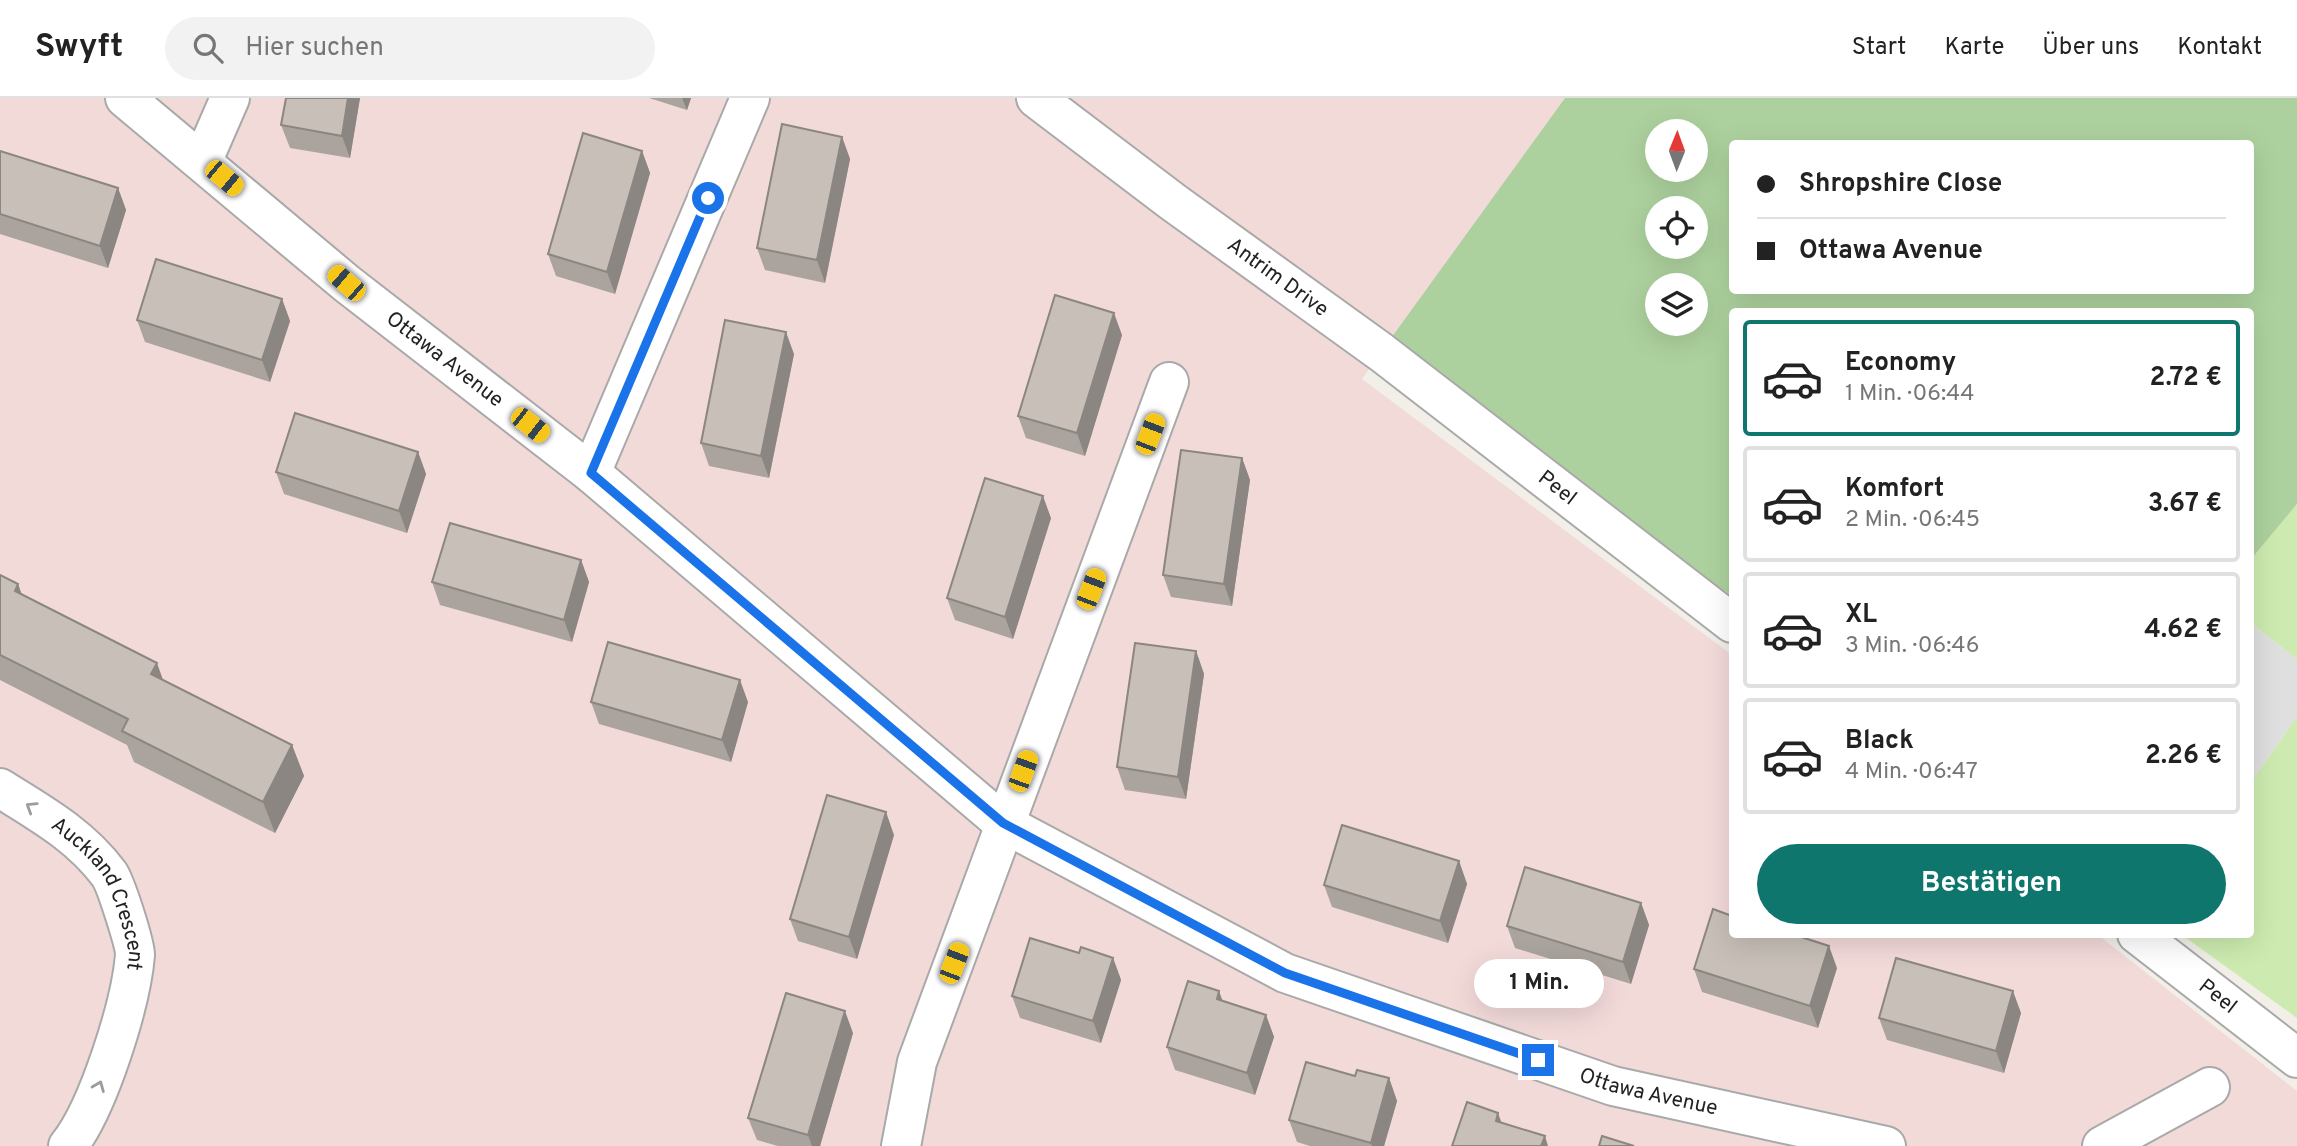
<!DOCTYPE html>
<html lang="de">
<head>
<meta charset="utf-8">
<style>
	body { margin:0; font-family:Overpass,sans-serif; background:#f2f2f2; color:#222; height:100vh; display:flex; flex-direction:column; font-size:26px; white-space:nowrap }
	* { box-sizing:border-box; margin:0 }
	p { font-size:23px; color:#767676 }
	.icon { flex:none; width:38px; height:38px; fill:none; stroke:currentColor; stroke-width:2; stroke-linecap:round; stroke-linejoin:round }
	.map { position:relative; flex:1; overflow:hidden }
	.details { position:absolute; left:1729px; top:210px; width:525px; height:630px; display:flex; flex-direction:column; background:#fff; border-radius:7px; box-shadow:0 7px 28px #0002 }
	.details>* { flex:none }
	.guide { position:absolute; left:1729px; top:42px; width:525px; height:154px; border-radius:7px; box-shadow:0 7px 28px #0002; display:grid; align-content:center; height:154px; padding:0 28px; background:#fff }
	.needle { width:46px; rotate:1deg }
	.tools { position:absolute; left:1645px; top:21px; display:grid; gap:14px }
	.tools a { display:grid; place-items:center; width:63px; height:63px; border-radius:50%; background:#fff; box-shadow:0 7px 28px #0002; font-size:35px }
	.end { position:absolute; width:32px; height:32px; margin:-16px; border:9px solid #1a73e8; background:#fff; box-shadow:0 0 0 4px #fff }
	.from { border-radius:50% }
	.bubble { position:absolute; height:49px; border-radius:24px; background:#fff; box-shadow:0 7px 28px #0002; font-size:23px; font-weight:700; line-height:49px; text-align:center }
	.car { position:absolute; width:21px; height:42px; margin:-21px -10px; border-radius:9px; box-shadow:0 0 5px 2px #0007; background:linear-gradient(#f5c518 24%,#345 0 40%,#f5c518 0 76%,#345 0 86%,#f5c518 0) }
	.guide b { display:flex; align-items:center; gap:24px; height:66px; font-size:26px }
	.guide b+b { border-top:2px solid #e0e0e0 }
	.guide i { width:18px; height:18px; background:#222 }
	ul { padding:12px 0 0; list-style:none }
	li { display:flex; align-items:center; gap:21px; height:116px; margin:0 14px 10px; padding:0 14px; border:4px solid #e0e0e0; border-radius:7px }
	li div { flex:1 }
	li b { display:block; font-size:26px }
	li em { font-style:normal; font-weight:700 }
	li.current { border-color:#0f766e }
	li>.icon { width:63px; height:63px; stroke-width:1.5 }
	.button { display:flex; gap:14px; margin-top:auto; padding:14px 28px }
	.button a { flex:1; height:80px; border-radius:42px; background:#0f766e; color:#fff; font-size:28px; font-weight:700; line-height:80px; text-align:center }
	header { display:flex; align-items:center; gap:42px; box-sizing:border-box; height:98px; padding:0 35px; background:#fff; border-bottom:2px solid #e0e0e0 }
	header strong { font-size:33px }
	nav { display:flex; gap:38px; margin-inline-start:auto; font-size:24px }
	.search { width:490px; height:63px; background:#f2f2f2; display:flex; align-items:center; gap:18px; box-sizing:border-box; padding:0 24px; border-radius:38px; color:#767676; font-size:26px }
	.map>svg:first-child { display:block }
	.residential { fill:#e0dfdf }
	.commercial { fill:#f2dad9 }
	.grass { fill:#cdebb0 }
	.forest { fill:#add19e; fill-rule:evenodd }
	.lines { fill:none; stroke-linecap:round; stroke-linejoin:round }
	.minor-casing { stroke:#a9a9a9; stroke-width:42 }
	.minor { stroke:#fff; stroke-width:38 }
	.wall { fill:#aba49e }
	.shaded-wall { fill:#8b8681 }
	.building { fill:#c7bfb8; stroke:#8b8681; stroke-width:2 }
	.oneway { stroke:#9c9c9c }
	.route { stroke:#1a73e8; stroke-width:9 }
	.labels { text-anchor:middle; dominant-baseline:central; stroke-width:7; stroke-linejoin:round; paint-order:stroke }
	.street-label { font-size:21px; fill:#222; stroke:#fff }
</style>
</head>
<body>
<header>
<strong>Swyft</strong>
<div class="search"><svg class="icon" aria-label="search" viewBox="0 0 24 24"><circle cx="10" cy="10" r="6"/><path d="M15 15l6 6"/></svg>Hier suchen</div>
<nav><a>Start</a><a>Karte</a><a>Über uns</a><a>Kontakt</a></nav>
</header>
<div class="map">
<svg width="2297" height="1048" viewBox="0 0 2297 1048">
	<rect width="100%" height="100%" fill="#f2efe9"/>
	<!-- residential -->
	<path class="residential" d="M2251,525L2297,561V619L2251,684Z"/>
	<!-- commercial -->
	<path class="commercial" d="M0,0H1565L1362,281L1732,557V836L2098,837L2297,993V1048H0Z"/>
	<!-- grass -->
	<g class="grass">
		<path d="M2297,406V561L2251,525L2250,461Z"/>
		<path d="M2297,619V920L2182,837L2250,836L2251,684Z"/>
	</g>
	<!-- forest -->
	<path class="forest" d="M1565,0H2297V406L2251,461L2250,214H1732V498L1381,254ZM1657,33H1696V72H1657ZM1732,46H2250V192H1732ZM1657,110H1696V149H1657ZM1657,187H1696V226H1657Z"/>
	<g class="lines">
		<!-- minor casing -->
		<g class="minor-casing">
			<g id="minor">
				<path id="s1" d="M125,0L346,185L591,375L1003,725L1285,875L1613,988L1886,1048"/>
				<path id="s2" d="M1036,0L1173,104L1381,254L1732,525"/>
				<path d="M203,62L230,0"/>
				<path d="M591,375L750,0"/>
				<path id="s3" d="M0,690C40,715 80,737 109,776C116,786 135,846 135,857C131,906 98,1011 68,1048"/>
				<path id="s4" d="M2137,836L2297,960"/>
				<path d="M901,1048L917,964L1169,284"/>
				<path d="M2102,1048L2210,989"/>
			</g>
		</g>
		<!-- minor -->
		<use href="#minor" class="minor"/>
	</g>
	<!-- wall -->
	<g class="wall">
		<path d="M360,0L350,60L290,50L281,27Z"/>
		<path d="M649,0H691L687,12Z"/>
		<path d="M842,39L850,61L825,185L765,172L757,150Z"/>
		<path d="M0,53L118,90L126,112L108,170L0,136Z"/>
		<path d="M642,53L650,75L615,196L556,178L548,156Z"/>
		<path d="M282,201L290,223L270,284L145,244L137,222Z"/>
		<path d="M1122,237L1085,358L1026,340L1018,318Z"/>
		<path d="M794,256L769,380L709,368L701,345Z"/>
		<path d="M418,354L426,376L407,435L284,396L276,374Z"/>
		<path d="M1242,360L1250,382L1232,508L1171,499L1163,477Z"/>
		<path d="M1051,420L1013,541L955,522L947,500Z"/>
		<path d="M581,462L589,484L572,544L440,507L432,484Z"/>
		<path d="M0,477L18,486L22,497L163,582L292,647L304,678L275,735L134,664L127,647L0,582Z"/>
		<path d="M1196,553L1204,576L1186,701L1125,692L1117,669Z"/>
		<path d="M591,604H748L731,664L599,626Z"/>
		<path d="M894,737L857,861L798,843L790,821Z"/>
		<path d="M1459,763L1467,786L1448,845L1332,809L1324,787Z"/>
		<path d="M1641,805L1649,827L1631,886L1515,850L1507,828Z"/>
		<path d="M1079,855L1113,860L1121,882L1101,945L1020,920L1012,898Z"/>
		<path d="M1837,870L1818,930L1702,894L1694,871Z"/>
		<path d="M1223,903L1266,917L1274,939L1255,997L1175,972L1167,949Z"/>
		<path d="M2021,915L2004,975L1887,942L1879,920Z"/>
		<path d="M853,935L820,1048H778L757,1042L748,1020Z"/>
		<path d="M1355,978L1389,980L1397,1003L1384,1048H1310L1297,1044L1289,1022Z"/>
	</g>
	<!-- shaded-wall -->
	<g class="shaded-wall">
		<path d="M348,0H360L350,60L342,38Z"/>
		<path d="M682,0H691L687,12Z"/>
		<path d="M842,39L850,61L825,185L817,162Z"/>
		<path d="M642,53L650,75L615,196L607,174Z"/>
		<path d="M118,90L126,112L108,170L100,148Z"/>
		<path d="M282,201L290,223L270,284L262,262Z"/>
		<path d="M1114,215L1122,237L1085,358L1077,335Z"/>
		<path d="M786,234L794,256L769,380L761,358Z"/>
		<path d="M418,354L426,376L407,435L399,413Z"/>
		<path d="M1242,360L1250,382L1232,508L1224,486Z"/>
		<path d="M1043,398L1051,420L1013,541L1005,519Z"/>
		<path d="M581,462L589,484L572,544L564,522Z"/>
		<path d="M18,486L29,518L15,493Z"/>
		<path d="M1196,553L1204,576L1186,701L1178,679Z"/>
		<path d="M157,565L168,596L151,576Z"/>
		<path d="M740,582L748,604L731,664L722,642Z"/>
		<path d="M292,647L304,678L275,735L263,704Z"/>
		<path d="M886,714L894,737L857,861L849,839Z"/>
		<path d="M1459,763L1467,786L1448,845L1440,823Z"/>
		<path d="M1641,805L1649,827L1631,886L1623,864Z"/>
		<path d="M1829,848L1837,870L1818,930L1810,908Z"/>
		<path d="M1113,860L1121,882L1101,945L1093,923Z"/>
		<path d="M1219,893L1227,915L1217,901Z"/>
		<path d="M2013,893L2021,915L2004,975L1996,953Z"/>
		<path d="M845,913L853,935L820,1048H812L808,1037Z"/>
		<path d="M1266,917L1274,939L1255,997L1247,975Z"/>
		<path d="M1389,980L1397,1003L1384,1048H1372L1371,1045Z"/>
		<path d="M1498,1015L1506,1037L1496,1023Z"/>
		<path d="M1545,1038L1548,1048H1541Z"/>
	</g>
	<!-- building -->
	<g class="building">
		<path d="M286,0H348L342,38L281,27Z"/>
		<path d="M782,26L842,39L817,162L757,150Z"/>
		<path d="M583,35L642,53L607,174L548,156Z"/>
		<path d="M0,53L118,90L100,148L0,116Z"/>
		<path d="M156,161L282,201L262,262L137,222Z"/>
		<path d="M1055,197L1114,215L1077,335L1018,318Z"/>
		<path d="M725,222L786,234L761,358L701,345Z"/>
		<path d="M295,315L418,354L399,413L276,374Z"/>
		<path d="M1181,352L1242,360L1224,486L1163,477Z"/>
		<path d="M985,380L1043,398L1005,519L947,500Z"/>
		<path d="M450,425L581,462L564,522L432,484Z"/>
		<path d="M0,477L18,486L15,493L157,565L151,576L292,647L263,704L122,633L128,621L0,557Z"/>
		<path d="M608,544L740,582L722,642L591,604Z"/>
		<path d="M1135,545L1196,553L1178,679L1117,669Z"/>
		<path d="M827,697L886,714L849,839L790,821Z"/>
		<path d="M1342,727L1459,763L1440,823L1324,787Z"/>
		<path d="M1525,769L1641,805L1623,864L1507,828Z"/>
		<path d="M1713,811L1732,818V836H1792L1829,848L1810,908L1694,871Z"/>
		<path d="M1030,840L1079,855L1081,849L1113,860L1093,923L1012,898Z"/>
		<path d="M1896,860L2013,893L1996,953L1879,920Z"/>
		<path d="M1188,883L1219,893L1217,901L1266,917L1247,975L1167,949Z"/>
		<path d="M786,895L845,913L808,1037L748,1020Z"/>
		<path d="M1306,964L1355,978L1357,972L1389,980L1371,1045L1289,1022Z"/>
		<path d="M1467,1004L1498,1015L1496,1023L1545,1038L1541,1048H1452Z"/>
		<path d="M1602,1038L1634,1048H1599Z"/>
	</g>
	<!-- one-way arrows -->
	<defs><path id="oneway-chevron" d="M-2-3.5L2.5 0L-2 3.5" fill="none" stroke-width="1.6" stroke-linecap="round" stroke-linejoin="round" transform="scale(1.75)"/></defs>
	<g class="oneway">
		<use href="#oneway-chevron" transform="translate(31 709) rotate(-148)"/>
		<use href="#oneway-chevron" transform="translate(99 988) rotate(-68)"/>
	</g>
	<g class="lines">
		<!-- route -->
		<path class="route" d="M708,100L591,375L1003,725L1285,875L1538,962"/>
	</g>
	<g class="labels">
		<!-- street labels -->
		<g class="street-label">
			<text stroke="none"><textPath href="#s2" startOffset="301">Antrim Drive</textPath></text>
			<text stroke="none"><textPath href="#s1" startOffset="413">Ottawa Avenue</textPath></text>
			<text stroke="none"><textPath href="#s2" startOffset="651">Peel</textPath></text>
			<text stroke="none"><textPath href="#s3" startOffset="152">Auckland Crescent</textPath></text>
			<text stroke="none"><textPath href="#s4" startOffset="102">Peel</textPath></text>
			<text stroke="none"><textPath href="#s1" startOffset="1841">Ottawa Avenue</textPath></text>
		</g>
	</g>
</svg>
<div class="tools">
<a><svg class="needle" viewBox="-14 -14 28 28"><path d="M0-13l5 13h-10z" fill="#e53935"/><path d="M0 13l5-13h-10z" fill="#767676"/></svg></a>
<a><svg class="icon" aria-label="locate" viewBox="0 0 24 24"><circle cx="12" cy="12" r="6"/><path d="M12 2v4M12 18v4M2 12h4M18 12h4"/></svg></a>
<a><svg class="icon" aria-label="layers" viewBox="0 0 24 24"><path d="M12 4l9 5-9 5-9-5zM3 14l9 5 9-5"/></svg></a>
</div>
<i class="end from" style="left:708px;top:100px"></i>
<i class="end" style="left:1538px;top:962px"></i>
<div class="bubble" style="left:1474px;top:861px;width:130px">1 Min.</div>
<i class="car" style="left:224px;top:80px;rotate:130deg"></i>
<i class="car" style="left:346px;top:185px;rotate:311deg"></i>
<i class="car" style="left:530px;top:327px;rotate:128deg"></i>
<i class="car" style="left:1150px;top:336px;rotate:21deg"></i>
<i class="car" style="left:1091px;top:491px;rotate:21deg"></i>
<i class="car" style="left:1023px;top:673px;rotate:20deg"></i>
<i class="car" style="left:954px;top:865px;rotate:21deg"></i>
<div class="guide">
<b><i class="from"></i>Shropshire Close</b>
<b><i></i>Ottawa Avenue</b>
</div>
<section class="details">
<ul>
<li class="current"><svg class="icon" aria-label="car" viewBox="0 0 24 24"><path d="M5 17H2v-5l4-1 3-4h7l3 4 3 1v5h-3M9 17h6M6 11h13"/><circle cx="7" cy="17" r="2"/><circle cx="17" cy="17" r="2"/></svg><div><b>Economy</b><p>1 Min. · 06:44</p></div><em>2.72 €</em></li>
<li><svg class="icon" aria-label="car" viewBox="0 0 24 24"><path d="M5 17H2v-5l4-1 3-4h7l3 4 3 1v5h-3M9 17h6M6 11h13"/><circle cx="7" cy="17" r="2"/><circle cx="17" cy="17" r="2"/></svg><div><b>Komfort</b><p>2 Min. · 06:45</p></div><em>3.67 €</em></li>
<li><svg class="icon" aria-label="car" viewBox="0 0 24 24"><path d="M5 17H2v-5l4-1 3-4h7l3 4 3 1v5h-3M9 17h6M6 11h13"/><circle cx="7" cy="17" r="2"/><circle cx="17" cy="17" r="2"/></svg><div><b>XL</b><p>3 Min. · 06:46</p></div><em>4.62 €</em></li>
<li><svg class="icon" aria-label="car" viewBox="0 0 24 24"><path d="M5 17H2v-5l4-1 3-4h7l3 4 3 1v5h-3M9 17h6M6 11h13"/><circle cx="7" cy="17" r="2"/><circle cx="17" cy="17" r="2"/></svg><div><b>Black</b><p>4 Min. · 06:47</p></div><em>2.26 €</em></li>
</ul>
<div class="button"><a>Bestätigen</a></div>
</section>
</div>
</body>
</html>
